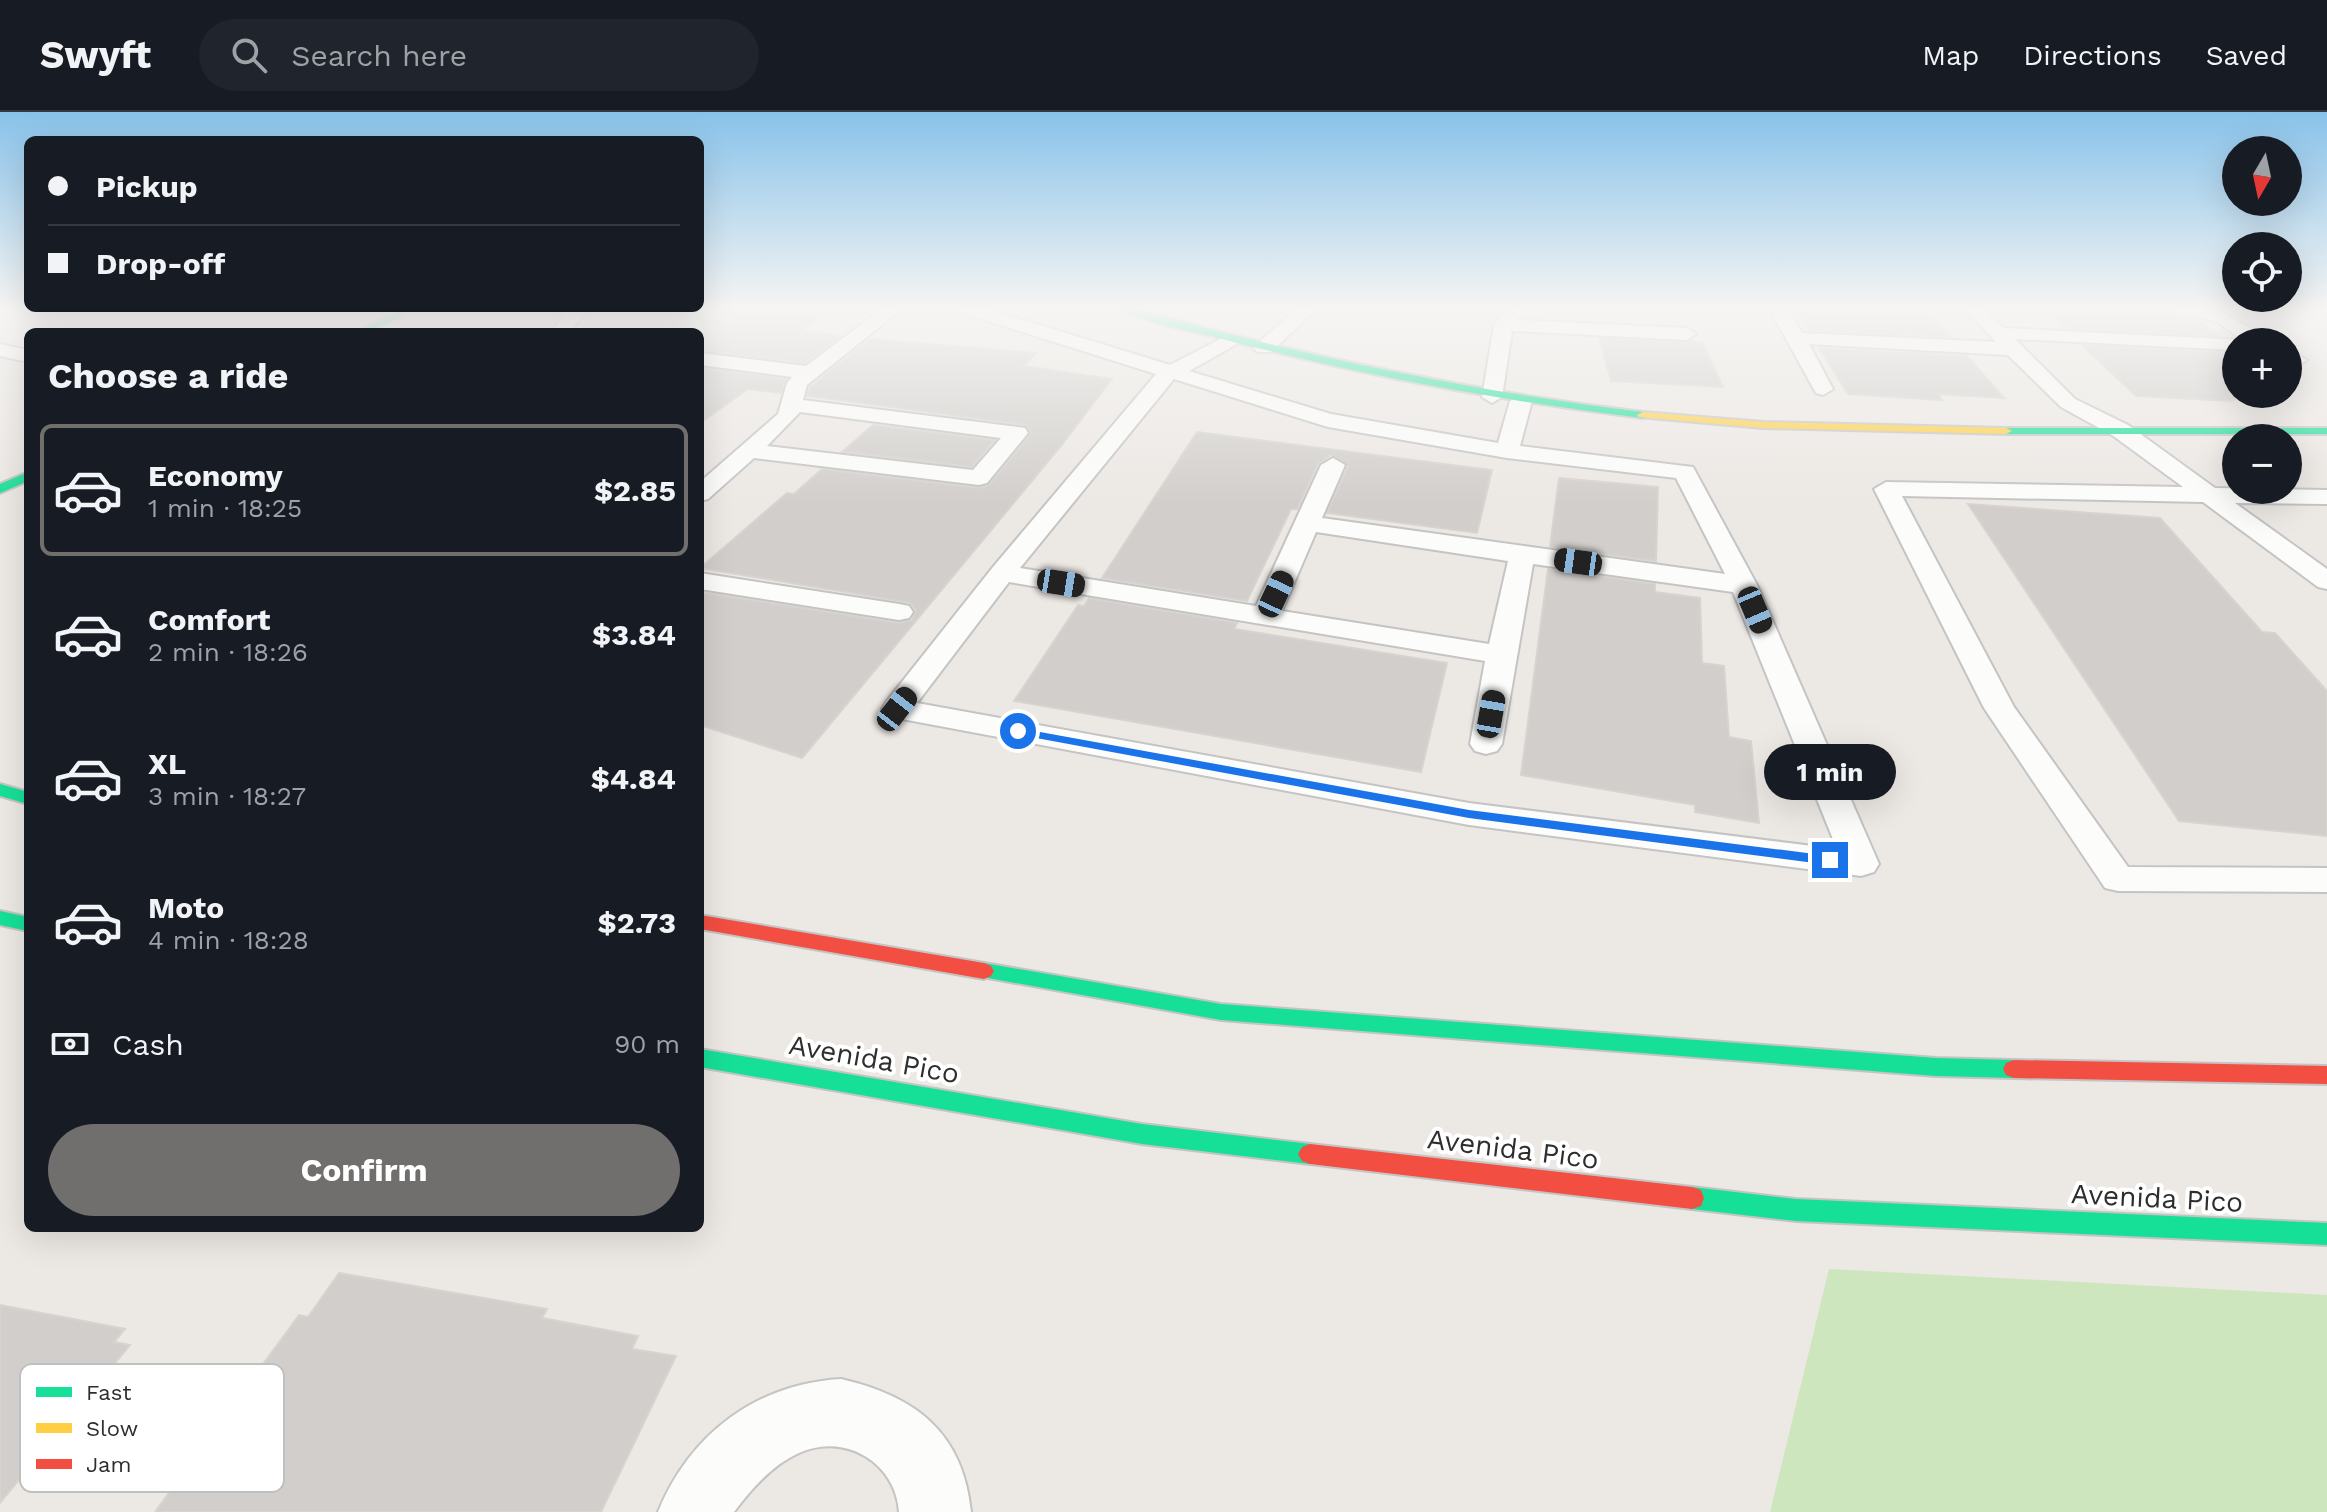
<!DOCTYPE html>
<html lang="en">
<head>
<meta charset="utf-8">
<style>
	body { margin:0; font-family:"Work Sans",sans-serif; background:#20242c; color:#f1f3f6; height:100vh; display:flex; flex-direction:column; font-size:30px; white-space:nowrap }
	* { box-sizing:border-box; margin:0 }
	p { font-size:26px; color:#9ea1a6 }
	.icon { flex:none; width:44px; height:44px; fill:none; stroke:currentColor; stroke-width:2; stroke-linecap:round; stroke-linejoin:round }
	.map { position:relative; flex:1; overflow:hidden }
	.panel { position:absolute; left:24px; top:216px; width:680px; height:904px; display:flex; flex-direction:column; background:#171b24; border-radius:12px; box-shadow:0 8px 32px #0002 }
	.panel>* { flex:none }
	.guide { position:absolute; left:24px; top:24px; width:680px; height:176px; border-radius:12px; box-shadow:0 8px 32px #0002; display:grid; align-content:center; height:176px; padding:0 24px; background:#171b24 }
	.needle { width:52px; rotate:189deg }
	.controls { position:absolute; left:2222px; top:24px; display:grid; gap:16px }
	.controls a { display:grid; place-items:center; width:80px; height:80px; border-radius:50%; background:#171b24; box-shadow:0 8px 32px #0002; font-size:40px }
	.end { position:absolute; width:36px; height:36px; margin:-18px; border:10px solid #1a73e8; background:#fff; box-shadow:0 0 0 4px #fff }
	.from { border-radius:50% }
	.bubble { position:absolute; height:56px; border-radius:28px; background:#171b24; box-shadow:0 8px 32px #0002; font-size:26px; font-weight:700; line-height:56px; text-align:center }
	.car { position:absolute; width:24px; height:48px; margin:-24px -12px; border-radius:10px; box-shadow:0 0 6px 2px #0007; background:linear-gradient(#222 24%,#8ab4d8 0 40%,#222 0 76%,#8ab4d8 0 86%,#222 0) }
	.guide b { display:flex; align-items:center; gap:28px; height:76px; font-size:30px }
	.guide b+b { border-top:2px solid #363941 }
	.guide i { width:20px; height:20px; background:#f1f3f6 }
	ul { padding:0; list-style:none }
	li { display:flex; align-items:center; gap:24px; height:132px; margin:0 16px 12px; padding:0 8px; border:4px solid transparent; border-radius:12px }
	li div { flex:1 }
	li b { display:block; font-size:30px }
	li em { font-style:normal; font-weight:700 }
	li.current { border-color:#706f6e }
	li>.icon { width:72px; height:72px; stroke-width:1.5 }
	h2 { padding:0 24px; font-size:36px; line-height:96px }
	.pay { display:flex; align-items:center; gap:20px; height:88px; padding:0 24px; font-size:30px }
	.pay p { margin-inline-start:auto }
	.action { display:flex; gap:16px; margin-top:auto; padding:16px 24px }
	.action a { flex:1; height:92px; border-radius:48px; background:#706f6e; color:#fff; font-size:32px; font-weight:700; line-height:92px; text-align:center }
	header { display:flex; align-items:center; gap:48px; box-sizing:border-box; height:112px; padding:0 40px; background:#171b24; border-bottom:2px solid #363941 }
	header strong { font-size:38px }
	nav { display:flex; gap:44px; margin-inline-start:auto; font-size:28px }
	.search { width:560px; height:72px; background:#20242c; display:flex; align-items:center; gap:20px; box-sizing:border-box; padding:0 28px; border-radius:44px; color:#9ea1a6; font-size:30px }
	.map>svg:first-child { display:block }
	.green { fill:#cee6be }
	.building { fill:#d1cecb; stroke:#d7d4d0; stroke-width:2 }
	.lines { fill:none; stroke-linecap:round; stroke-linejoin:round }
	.lane-casing { stroke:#c5c4c5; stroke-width:4 }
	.street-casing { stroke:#c5c4c5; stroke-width:4 }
	.fast-casing { stroke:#c5c4c5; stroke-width:4 }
	.slow-casing { stroke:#c5c4c5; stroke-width:4 }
	.jam-casing { stroke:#c5c4c5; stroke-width:4 }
	.lane { fill:#fcfcfb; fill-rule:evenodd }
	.street { fill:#fcfcfb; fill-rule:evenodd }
	.fast { fill:#16e098; fill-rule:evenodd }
	.slow { fill:#ffcf43; fill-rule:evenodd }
	.jam { fill:#f24e42; fill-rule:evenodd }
	.route { fill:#1a73e8 }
	.labels { text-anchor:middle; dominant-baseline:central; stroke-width:8; stroke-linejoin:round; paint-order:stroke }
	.near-street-label { font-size:28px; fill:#2e2e2e; stroke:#fff }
	.key { fill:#fff; stroke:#c0c0c0; stroke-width:2 }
	.key-label { font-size:22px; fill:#2e2e2e }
</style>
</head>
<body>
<header>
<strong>Swyft</strong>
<div class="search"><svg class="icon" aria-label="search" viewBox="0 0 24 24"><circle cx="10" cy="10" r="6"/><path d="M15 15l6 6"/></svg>Search here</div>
<nav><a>Map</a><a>Directions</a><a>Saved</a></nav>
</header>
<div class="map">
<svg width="2327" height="1400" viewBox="0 0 2327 1400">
	<rect width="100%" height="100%" fill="#ece8e4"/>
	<!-- green -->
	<path class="green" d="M1829,1157L2327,1183V1400H1770Z"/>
	<!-- building -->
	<g class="building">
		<path d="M717,196H834L801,219L841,224L805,251L700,238V205Z"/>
		<path d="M1795,196H1926L1951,225L1809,218Z"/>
		<path d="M2042,196H2158L2199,208L2219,224L2064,216Z"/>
		<path d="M1599,226L1702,230L1723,275L1611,269Z"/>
		<path d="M870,227L1036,241L1024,254L1112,267L1061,334L802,646L700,613V480L899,511L912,508L916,498L910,491L900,489L700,456L787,381L794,382L822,357L980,376L989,373L1031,321L1025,313L807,284L810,275Z"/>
		<path d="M2082,233L2236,241V282H2252L2229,289L2136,284Z"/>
		<path d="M1819,236L1967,244L2004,286L1938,282L1942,288L1848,282Z"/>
		<path d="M700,256L786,267L781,281L748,277L700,311Z"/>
		<path d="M873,313L995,328L972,355L842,340Z"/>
		<path d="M1197,320L1492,358L1477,421L1327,401L1348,354L1331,343L1318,352L1297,397H1291L1247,489L1102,466Z"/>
		<path d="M1559,366L1658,375L1656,449L1550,435Z"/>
		<path d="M1968,392L2160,406L2262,520L2275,521L2327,579V724L2179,709Z"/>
		<path d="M1548,457L1655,472V480L1700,486L1702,551L1724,554L1729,625L1751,629L1759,711L1695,700V693L1521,663Z"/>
		<path d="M1089,486L1237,511L1234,517L1447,551L1421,660L1014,589L1078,493L1084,494Z"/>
		<path d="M339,1161L547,1197L542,1206L638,1224L632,1237L676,1244L601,1400H155L299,1203L308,1205Z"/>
		<path d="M0,1193L125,1217L114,1230L130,1233L0,1391Z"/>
	</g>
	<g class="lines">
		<!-- lane casing -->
		<g class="lane-casing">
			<g id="lane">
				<path d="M570,196H589L570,220H551Z"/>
				<path d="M883,196H903L807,273L803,288L1025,316L1028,321L987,371L979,373L754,346L708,387L700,389V370L778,302L787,271L792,265L700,253V241L806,254ZM800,300L1001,326L973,358L767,334Z"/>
				<path d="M956,196H984L1170,253L1230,222L1237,224L1240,228L1237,232L1189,259L1331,302L1498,331L1510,289L1521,283L1532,289L1520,334L1693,355L1757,473L1879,752L1874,760L1861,764L1469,713L886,604L882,597L886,590L993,455L1156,262L959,200ZM1174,267L1328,315L1507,346L1676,366L1725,462L1322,406L1345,353L1333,346L1321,353L1256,494L1020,456ZM1316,420L1508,449L1489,532L1282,499ZM1533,452L1733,480L1837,737L1469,691L917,591L1009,470L1485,549L1470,632L1475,639L1486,642L1497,639L1502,632Z"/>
				<path d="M1297,196H1317L1271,240H1257L1254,236L1257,232Z"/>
				<path d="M1508,196H1527L1517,208L1687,216L1696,222L1687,228L1512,219L1502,285L1492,291L1482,285L1494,213Z"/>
				<path d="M1769,196H1787L1802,221L1996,230L1964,196H1983L2003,216L2242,228L2218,210L2176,200L2173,196C2216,196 2230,202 2265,226L2268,230H2236V238L2015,227L2075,287L2128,313L2215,376L2327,378V392L2235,391L2327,457V477L2318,475L2203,390L1902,384L2014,595L2128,755L2327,756V780L2118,779L2105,776L1984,596L1874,377L1886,370L2183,375L2112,323L2061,295L2008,243L1809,232L1833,277L1823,283L1816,281Z"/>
				<path d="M0,232L28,238V250L0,244Z"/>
				<path d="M2288,238L2307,248L2297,254L2288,251Z"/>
				<path d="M700,461L899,492L909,494L913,500L909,506L899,508L700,477Z"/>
			</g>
		</g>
		<!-- street casing -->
		<g class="street-casing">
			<path id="street" d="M841,1267C915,1284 963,1320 971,1400H899C896,1351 845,1320 799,1341C772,1353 751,1377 734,1400H658C690,1322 756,1272 841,1267Z"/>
		</g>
		<!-- fast casing -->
		<g class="fast-casing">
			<g id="fast">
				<path d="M404,196H417L369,220H356Z"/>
				<path d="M1116,196H1132C1300,243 1469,279 1643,300L1649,303L1643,306C1501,289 1360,263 1222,227C1193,219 1139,210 1116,196Z"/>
				<path d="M2327,316V322H2006L2000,319L2006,316Z"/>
				<path d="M28,360V369L0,381V372Z"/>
				<path d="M0,672L28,680V692L0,684Z"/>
				<path d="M0,799L28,805V819L0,813Z"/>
				<path d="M984,851L1221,892L1936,946L2014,948L2022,951L2025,957L2022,963L2014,966L1936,964L1221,908L977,864L974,859L977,854Z"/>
				<path d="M700,937L1142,1012L1310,1032L1318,1035L1322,1042L1318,1049L1310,1052L1142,1032L700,955Z"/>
				<path d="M1692,1075L1796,1087L2327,1111V1133L1796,1109L1692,1097L1683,1094L1680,1086L1683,1078Z"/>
			</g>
		</g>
		<!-- slow casing -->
		<g class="slow-casing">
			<path id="slow" d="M1643,300L1763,310L2006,316L2012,319L2006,322L1763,316L1639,305L1637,303Z"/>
		</g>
		<!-- jam casing -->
		<g class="jam-casing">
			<g id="jam">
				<path d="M700,803L984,851L991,854L994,859L991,864L984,867L700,817Z"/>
				<path d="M2014,948L2327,954V972L2014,966L2006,963L2003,957L2006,951Z"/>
				<path d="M1310,1032L1692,1075L1701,1078L1704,1086L1701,1094L1692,1097L1310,1052L1302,1049L1298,1042L1302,1035Z"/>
			</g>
		</g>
		<!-- lane -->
		<use href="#lane" class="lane"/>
		<!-- street -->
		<use href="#street" class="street"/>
		<!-- fast -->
		<use href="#fast" class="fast"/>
		<!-- slow -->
		<use href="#slow" class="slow"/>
		<!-- jam -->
		<use href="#jam" class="jam"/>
	</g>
	<!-- sky -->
	<linearGradient id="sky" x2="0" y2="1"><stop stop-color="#88c2ea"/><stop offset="0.5" stop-color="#f6f5f3"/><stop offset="1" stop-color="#f6f5f3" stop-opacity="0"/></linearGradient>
	<rect width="2327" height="392" fill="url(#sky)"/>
	<!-- route -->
	<path class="route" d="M1018,616L1469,698L1830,744L1837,748L1830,753L1469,706L1014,622L1012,619Z"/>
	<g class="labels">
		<!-- near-street labels -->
		<g class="near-street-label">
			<text transform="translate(874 947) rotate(10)">Avenida Pico</text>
			<text transform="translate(1513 1037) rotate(7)">Avenida Pico</text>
			<text transform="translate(2157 1086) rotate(3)">Avenida Pico</text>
		</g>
	</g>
	<!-- legend -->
	<rect x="20" y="1252" width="264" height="128" rx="12" class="key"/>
	<rect x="36" y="1275" width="36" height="10" fill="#16e098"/>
	<rect x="36" y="1311" width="36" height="10" fill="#ffcf43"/>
	<rect x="36" y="1347" width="36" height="10" fill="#f24e42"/>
	<g class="key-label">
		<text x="86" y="1288">Fast</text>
		<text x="86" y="1324">Slow</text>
		<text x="86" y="1360">Jam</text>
	</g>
</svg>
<div class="controls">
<a><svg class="needle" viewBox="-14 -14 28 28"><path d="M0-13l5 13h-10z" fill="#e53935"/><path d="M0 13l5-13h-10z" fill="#9ea1a6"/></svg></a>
<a><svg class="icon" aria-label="locate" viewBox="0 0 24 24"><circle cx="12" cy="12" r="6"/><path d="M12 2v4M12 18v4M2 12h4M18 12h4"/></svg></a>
<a>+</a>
<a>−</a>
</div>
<i class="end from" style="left:1018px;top:619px"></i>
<i class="end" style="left:1830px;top:748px"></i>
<div class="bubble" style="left:1764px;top:632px;width:132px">1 min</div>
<i class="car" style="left:1578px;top:450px;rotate:278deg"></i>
<i class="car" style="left:1061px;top:471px;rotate:99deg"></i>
<i class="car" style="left:1276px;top:482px;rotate:25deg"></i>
<i class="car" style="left:1755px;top:498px;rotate:157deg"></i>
<i class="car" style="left:897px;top:597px;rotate:38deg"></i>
<i class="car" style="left:1491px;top:602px;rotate:10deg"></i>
<div class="guide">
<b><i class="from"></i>Pickup</b>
<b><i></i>Drop-off</b>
</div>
<section class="panel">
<h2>Choose a ride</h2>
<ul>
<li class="current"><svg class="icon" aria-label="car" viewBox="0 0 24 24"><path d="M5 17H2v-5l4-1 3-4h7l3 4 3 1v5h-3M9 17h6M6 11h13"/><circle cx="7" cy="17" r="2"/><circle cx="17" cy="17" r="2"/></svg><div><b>Economy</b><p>1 min · 18:25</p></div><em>$2.85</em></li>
<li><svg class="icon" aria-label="car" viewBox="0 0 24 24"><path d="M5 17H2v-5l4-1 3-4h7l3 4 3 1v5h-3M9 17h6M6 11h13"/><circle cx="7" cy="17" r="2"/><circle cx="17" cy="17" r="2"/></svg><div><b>Comfort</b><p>2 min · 18:26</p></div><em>$3.84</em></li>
<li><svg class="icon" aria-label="car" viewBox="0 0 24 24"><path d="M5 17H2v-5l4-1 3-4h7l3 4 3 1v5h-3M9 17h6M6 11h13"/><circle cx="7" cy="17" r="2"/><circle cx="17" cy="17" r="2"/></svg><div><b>XL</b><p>3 min · 18:27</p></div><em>$4.84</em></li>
<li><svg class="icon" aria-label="car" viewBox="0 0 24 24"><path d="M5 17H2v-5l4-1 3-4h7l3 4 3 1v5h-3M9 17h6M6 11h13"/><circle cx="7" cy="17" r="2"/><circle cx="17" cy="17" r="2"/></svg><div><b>Moto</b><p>4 min · 18:28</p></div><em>$2.73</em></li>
</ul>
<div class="pay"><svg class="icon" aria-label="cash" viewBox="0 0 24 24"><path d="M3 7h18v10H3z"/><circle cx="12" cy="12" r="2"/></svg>Cash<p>90 m</p></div>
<div class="action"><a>Confirm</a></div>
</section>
</div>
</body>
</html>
